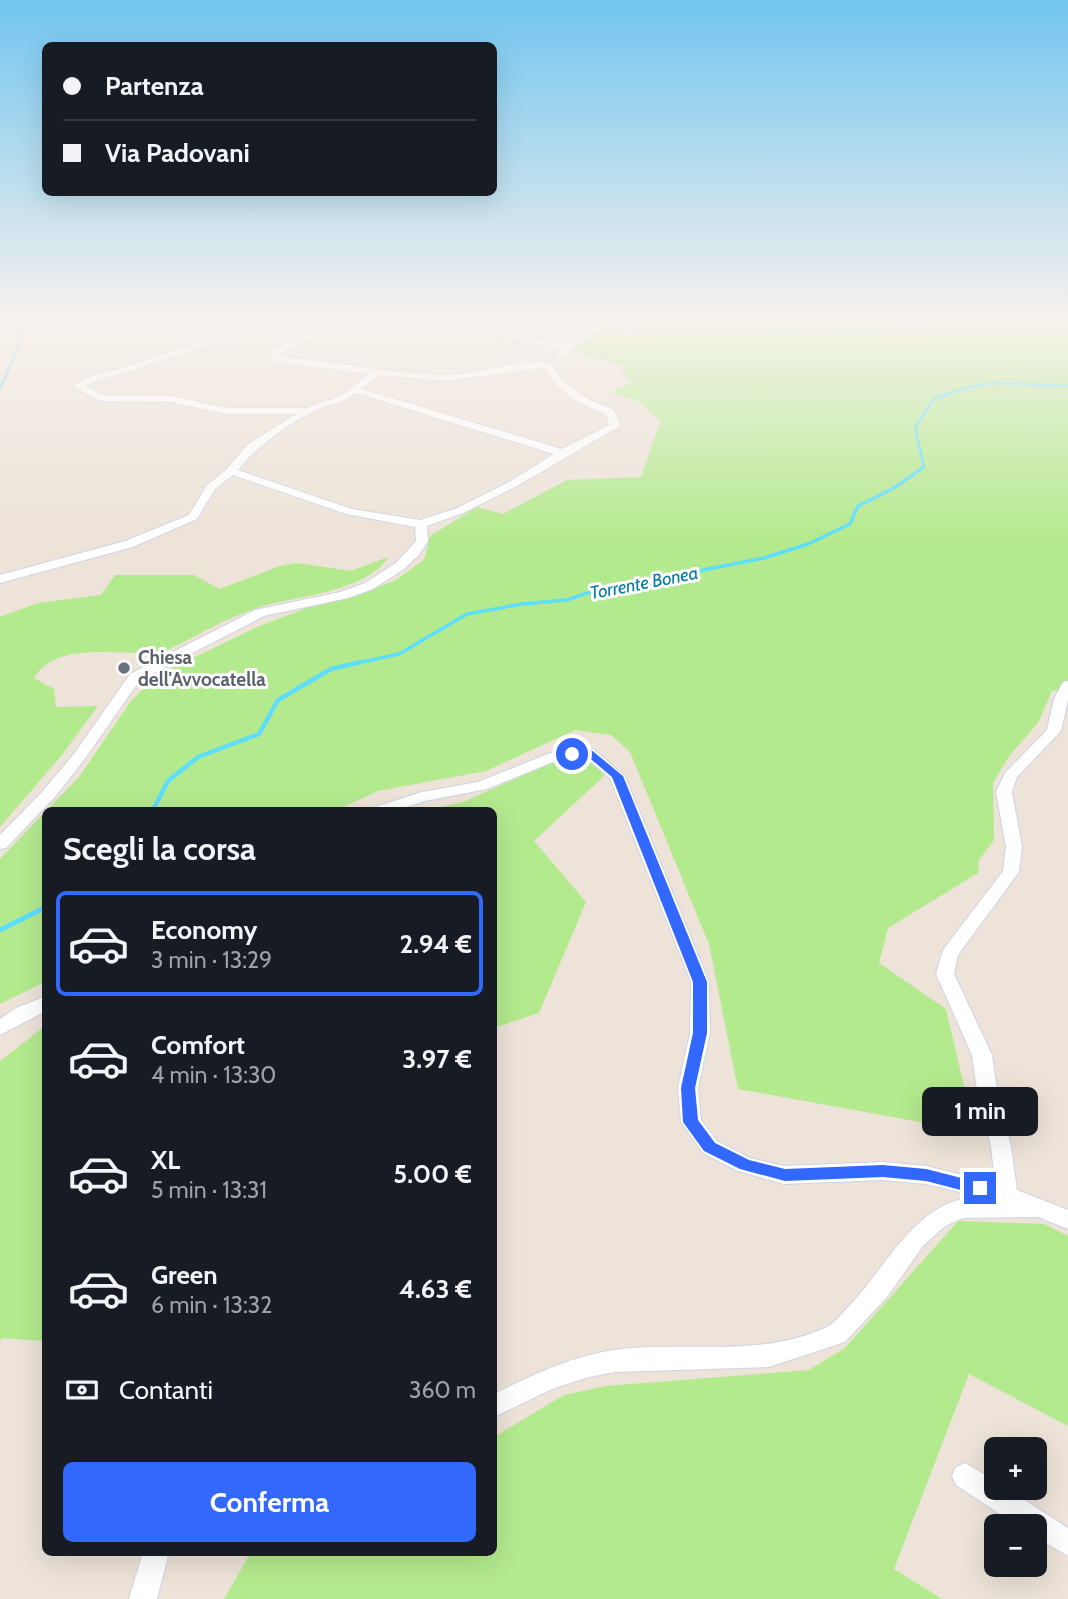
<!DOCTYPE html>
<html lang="it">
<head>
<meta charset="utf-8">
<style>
	body { margin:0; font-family:Cabin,sans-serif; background:#242831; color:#f1f3f6; height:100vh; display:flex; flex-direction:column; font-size:26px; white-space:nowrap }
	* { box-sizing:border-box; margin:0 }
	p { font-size:23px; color:#9ea1a6 }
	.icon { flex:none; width:38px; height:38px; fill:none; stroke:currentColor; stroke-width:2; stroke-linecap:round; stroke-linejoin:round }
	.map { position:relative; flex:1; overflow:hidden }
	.side { position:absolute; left:42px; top:807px; width:455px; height:749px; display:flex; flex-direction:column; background:#171b24; border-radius:10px; box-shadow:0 7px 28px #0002 }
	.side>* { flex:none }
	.banner { position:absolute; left:42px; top:42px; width:455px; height:154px; border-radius:10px; box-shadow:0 7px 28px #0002; display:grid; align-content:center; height:154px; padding:0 21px; background:#171b24 }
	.fabs { position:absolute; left:984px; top:1437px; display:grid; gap:14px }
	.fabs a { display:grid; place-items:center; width:63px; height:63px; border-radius:10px; background:#171b24; box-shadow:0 7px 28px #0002; font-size:35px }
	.end { position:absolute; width:32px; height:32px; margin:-16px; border:9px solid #3368ff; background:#fff; box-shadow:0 0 0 4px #fff }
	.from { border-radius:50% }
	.bubble { position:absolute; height:49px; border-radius:10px; background:#171b24; box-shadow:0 7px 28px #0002; font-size:23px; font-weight:700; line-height:49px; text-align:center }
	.banner b { display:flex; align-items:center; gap:24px; height:66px; font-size:26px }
	.banner b+b { border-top:2px solid #363941 }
	.banner i { width:18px; height:18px; background:#f1f3f6 }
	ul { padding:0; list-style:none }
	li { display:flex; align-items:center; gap:21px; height:105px; margin:0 14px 10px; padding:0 7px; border:4px solid transparent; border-radius:10px }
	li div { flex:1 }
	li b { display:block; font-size:26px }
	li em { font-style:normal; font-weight:700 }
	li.current { border-color:#3368ff }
	li>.icon { width:63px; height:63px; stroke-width:1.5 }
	h2 { padding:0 21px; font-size:32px; line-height:84px }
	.pay { display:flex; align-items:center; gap:18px; height:77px; padding:0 21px; font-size:26px }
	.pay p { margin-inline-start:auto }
	.primary-button { display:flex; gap:14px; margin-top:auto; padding:14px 21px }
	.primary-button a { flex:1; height:80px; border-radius:10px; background:#3368ff; color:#fff; font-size:28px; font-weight:700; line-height:80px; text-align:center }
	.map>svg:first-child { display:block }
	.green { fill:#b4ea8e }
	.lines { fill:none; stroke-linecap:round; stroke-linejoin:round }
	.stream-far3 { stroke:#5edefc; stroke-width:2.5 }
	.stream-far2 { stroke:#5edefc; stroke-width:3.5 }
	.stream-far1 { stroke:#5edefc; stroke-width:4.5 }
	.stream { stroke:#5edefc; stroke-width:5 }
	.minor-casing { stroke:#ced3e4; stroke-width:2 }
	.minor { fill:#fff; fill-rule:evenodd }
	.route { fill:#3368ff }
	.worship-dot { fill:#6b7280; stroke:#fff; stroke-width:2.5 }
	.labels { text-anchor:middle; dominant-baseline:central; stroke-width:6; stroke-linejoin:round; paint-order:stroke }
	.far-water-label { font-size:18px; font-style:italic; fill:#0079a5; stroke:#fff }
	.worship-label { font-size:19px; font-weight:bold; fill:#5b616d; stroke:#fff; text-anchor:start }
</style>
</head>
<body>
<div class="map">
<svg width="1068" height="1599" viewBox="0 0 1068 1599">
	<rect width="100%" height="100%" fill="#ede3d8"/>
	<!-- green -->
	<g class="green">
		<path d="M631,317H753L777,327L802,322L834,321L845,326L914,330L937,326L921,317L1008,319L1068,317V689L1052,691L1038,723L1010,755L993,783L994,840L979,860L978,873L888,928L879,963L946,1009L975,1132L738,1089L709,944L630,752L611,735L575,730L486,771L378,791L337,810H47L79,777L131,701L158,675L257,627L304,609L352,597L396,580L424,560L430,536L477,507L503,514L567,480L641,477L660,422L639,402L611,392L632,382L619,373L626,367L568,350L599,329L632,334L647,329L617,320Z"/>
		<path d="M388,557C368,590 302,596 267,605C253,609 240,614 227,620C209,627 174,650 159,652C123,657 57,639 34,678L54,689L56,707L98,706L62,755L0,827V617L38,603L101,595L115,575H194L219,589L283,565L297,563L351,571Z"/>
		<path d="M587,757L598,766L604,776L534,841L586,902L539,1013L494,1028V810H425L463,802L553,762Z"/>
		<path d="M45,812V982L0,1004V859Z"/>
		<path d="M45,1026V1335L43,1341L2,1338L0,1341V1061Z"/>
		<path d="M958,1221L1044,1224L1068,1236V1426L969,1374L894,1569L942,1599H224L251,1552H494V1437L564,1395L606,1386L809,1370L845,1348Z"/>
	</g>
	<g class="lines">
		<!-- stream-far3 -->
		<g class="stream-far3">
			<path d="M0,388L21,342L26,317"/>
			<path d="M918,471L924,467L915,427L934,399L970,387L995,383L1068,386"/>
		</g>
		<!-- stream-far2 -->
		<path class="stream-far2" d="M353,664L399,654L467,614L522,604L567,600L602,588L647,586L693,572L764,558L808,544L850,524L858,506L894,488L921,469"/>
		<!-- stream-far1 -->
		<path class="stream-far1" d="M153,810L168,781L198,757L259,734L278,700L331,669L361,662"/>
		<!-- stream -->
		<path class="stream" d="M0,930L46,907"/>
		<!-- minor casing -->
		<g class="minor-casing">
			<g id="minor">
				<path d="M274,317H287L304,321L314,337L281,353V357C335,361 388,374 443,375C479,375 515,358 550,363C566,389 586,399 614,410L620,426L517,486L463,513L427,526L428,541L419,555L404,569L373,589L348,598L264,616L140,680L84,760L54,798L6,848L0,849V835L42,792L74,754L130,674L255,610L340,592L365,583L396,563L416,541L415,527L346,514L233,475L215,489L197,519L133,547L0,583V575L125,541L189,515L207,485L227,469L247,445L296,414H227L171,402L100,401L75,388V384C93,373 107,373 126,367C176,350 226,334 277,319ZM287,322L298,325L305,336L275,349L269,356L275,362L368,374L343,395L306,408H227L171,396L102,395L85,386C100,377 115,377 131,371C183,353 235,337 287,322ZM544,368C558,393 580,404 606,414L609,425L562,449L362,389L378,375L445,381ZM356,393L554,454L509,482L455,509L420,520L352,509L238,470C258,445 287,425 316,410C329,404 344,403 356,393Z"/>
				<path d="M505,317L544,324L570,317H583L554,326L568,329V333L555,343L567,345L603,319L627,317L609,323L560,358L555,355L562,349L435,323L439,320L545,341L557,332L502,322L501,320Z"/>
				<path d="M1068,681V700L1061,731L1017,777L1012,792L1022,847L1019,872L958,955L954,974L992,1055L998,1097L1011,1146L1017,1190L1068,1210V1229L1038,1217L963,1218L945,1226L923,1246L887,1297L845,1342L769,1367L615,1372L589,1377L552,1389L494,1417V1394C532,1375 570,1357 613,1350C684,1340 759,1359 827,1327C836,1322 843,1312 850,1305C883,1271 911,1212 959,1200C967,1198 977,1199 985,1198L926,1184L883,1180L784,1184L738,1171L703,1153L681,1122L678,1088L690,1033L691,982L610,778L585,757L558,760L487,789L425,801L397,810H373L375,807L422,792L478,782L550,753L593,749L625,776L709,982L710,1033L698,1088L701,1120L717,1141L750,1158L784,1166L883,1162L926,1166L995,1183L991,1146L978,1097L972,1055L936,974L943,950L1003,871L1006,847L996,792L1005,773L1047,730L1054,699L1063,682Z"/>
				<path d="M46,996V1011L0,1035V1019L16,1008Z"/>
				<path d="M965,1463L996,1481V1488H1006L1068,1528V1556L1034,1536V1526H1018L956,1485L952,1476L956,1467Z"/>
				<path d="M143,1552H169L157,1599H129Z"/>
			</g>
		</g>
		<!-- minor -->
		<use href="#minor" class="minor"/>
	</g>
	<!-- sky -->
	<linearGradient id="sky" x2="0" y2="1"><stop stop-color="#71c5f0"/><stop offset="0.59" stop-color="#f7f2ed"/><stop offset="1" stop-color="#f7f2ed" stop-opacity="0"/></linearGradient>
	<rect width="1068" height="540" fill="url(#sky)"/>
	<!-- route -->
	<path class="route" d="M589,748L623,776L707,982V1033L695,1088L698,1120L715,1143L749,1160L785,1169L883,1165L926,1169L985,1184L988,1188L985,1193L980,1195L926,1181L883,1177L785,1181L740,1169L704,1151L683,1122L681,1088L693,1033V982L612,777L586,755L572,757L566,754Z"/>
	<!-- markers -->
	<circle class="worship-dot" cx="124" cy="668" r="7"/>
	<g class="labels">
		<!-- far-water labels -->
		<g class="far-water-label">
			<text transform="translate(644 583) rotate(-11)">Torrente Bonea</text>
		</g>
		<!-- worship labels -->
		<g class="worship-label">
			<text x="138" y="657">Chiesa<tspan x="138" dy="22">dell'Avvocatella</tspan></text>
		</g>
	</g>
</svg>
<div class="fabs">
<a>+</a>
<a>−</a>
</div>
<i class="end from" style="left:572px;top:754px"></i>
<i class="end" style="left:980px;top:1188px"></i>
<div class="bubble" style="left:922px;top:1087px;width:116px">1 min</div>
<div class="banner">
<b><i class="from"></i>Partenza</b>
<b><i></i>Via Padovani</b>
</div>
<section class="side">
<h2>Scegli la corsa</h2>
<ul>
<li class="current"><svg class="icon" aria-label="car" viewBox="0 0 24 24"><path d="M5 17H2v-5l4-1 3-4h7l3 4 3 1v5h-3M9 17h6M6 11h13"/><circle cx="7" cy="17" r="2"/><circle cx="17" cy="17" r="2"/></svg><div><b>Economy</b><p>3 min · 13:29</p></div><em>2.94 €</em></li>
<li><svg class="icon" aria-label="car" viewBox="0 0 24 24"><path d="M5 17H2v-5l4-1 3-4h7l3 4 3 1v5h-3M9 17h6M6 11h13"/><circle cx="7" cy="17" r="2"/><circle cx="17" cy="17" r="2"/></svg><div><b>Comfort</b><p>4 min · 13:30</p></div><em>3.97 €</em></li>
<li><svg class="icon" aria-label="car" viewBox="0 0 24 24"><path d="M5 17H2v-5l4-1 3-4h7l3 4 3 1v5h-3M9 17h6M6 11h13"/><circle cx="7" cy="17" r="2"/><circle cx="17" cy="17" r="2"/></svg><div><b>XL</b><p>5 min · 13:31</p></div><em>5.00 €</em></li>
<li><svg class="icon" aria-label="car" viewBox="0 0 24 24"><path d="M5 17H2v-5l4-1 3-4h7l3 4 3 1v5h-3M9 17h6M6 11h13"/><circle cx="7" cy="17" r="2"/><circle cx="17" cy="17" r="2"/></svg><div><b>Green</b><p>6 min · 13:32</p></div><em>4.63 €</em></li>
</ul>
<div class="pay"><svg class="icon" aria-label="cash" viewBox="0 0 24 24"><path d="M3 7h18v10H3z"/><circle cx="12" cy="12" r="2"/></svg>Contanti<p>360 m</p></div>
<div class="primary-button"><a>Conferma</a></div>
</section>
</div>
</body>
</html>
